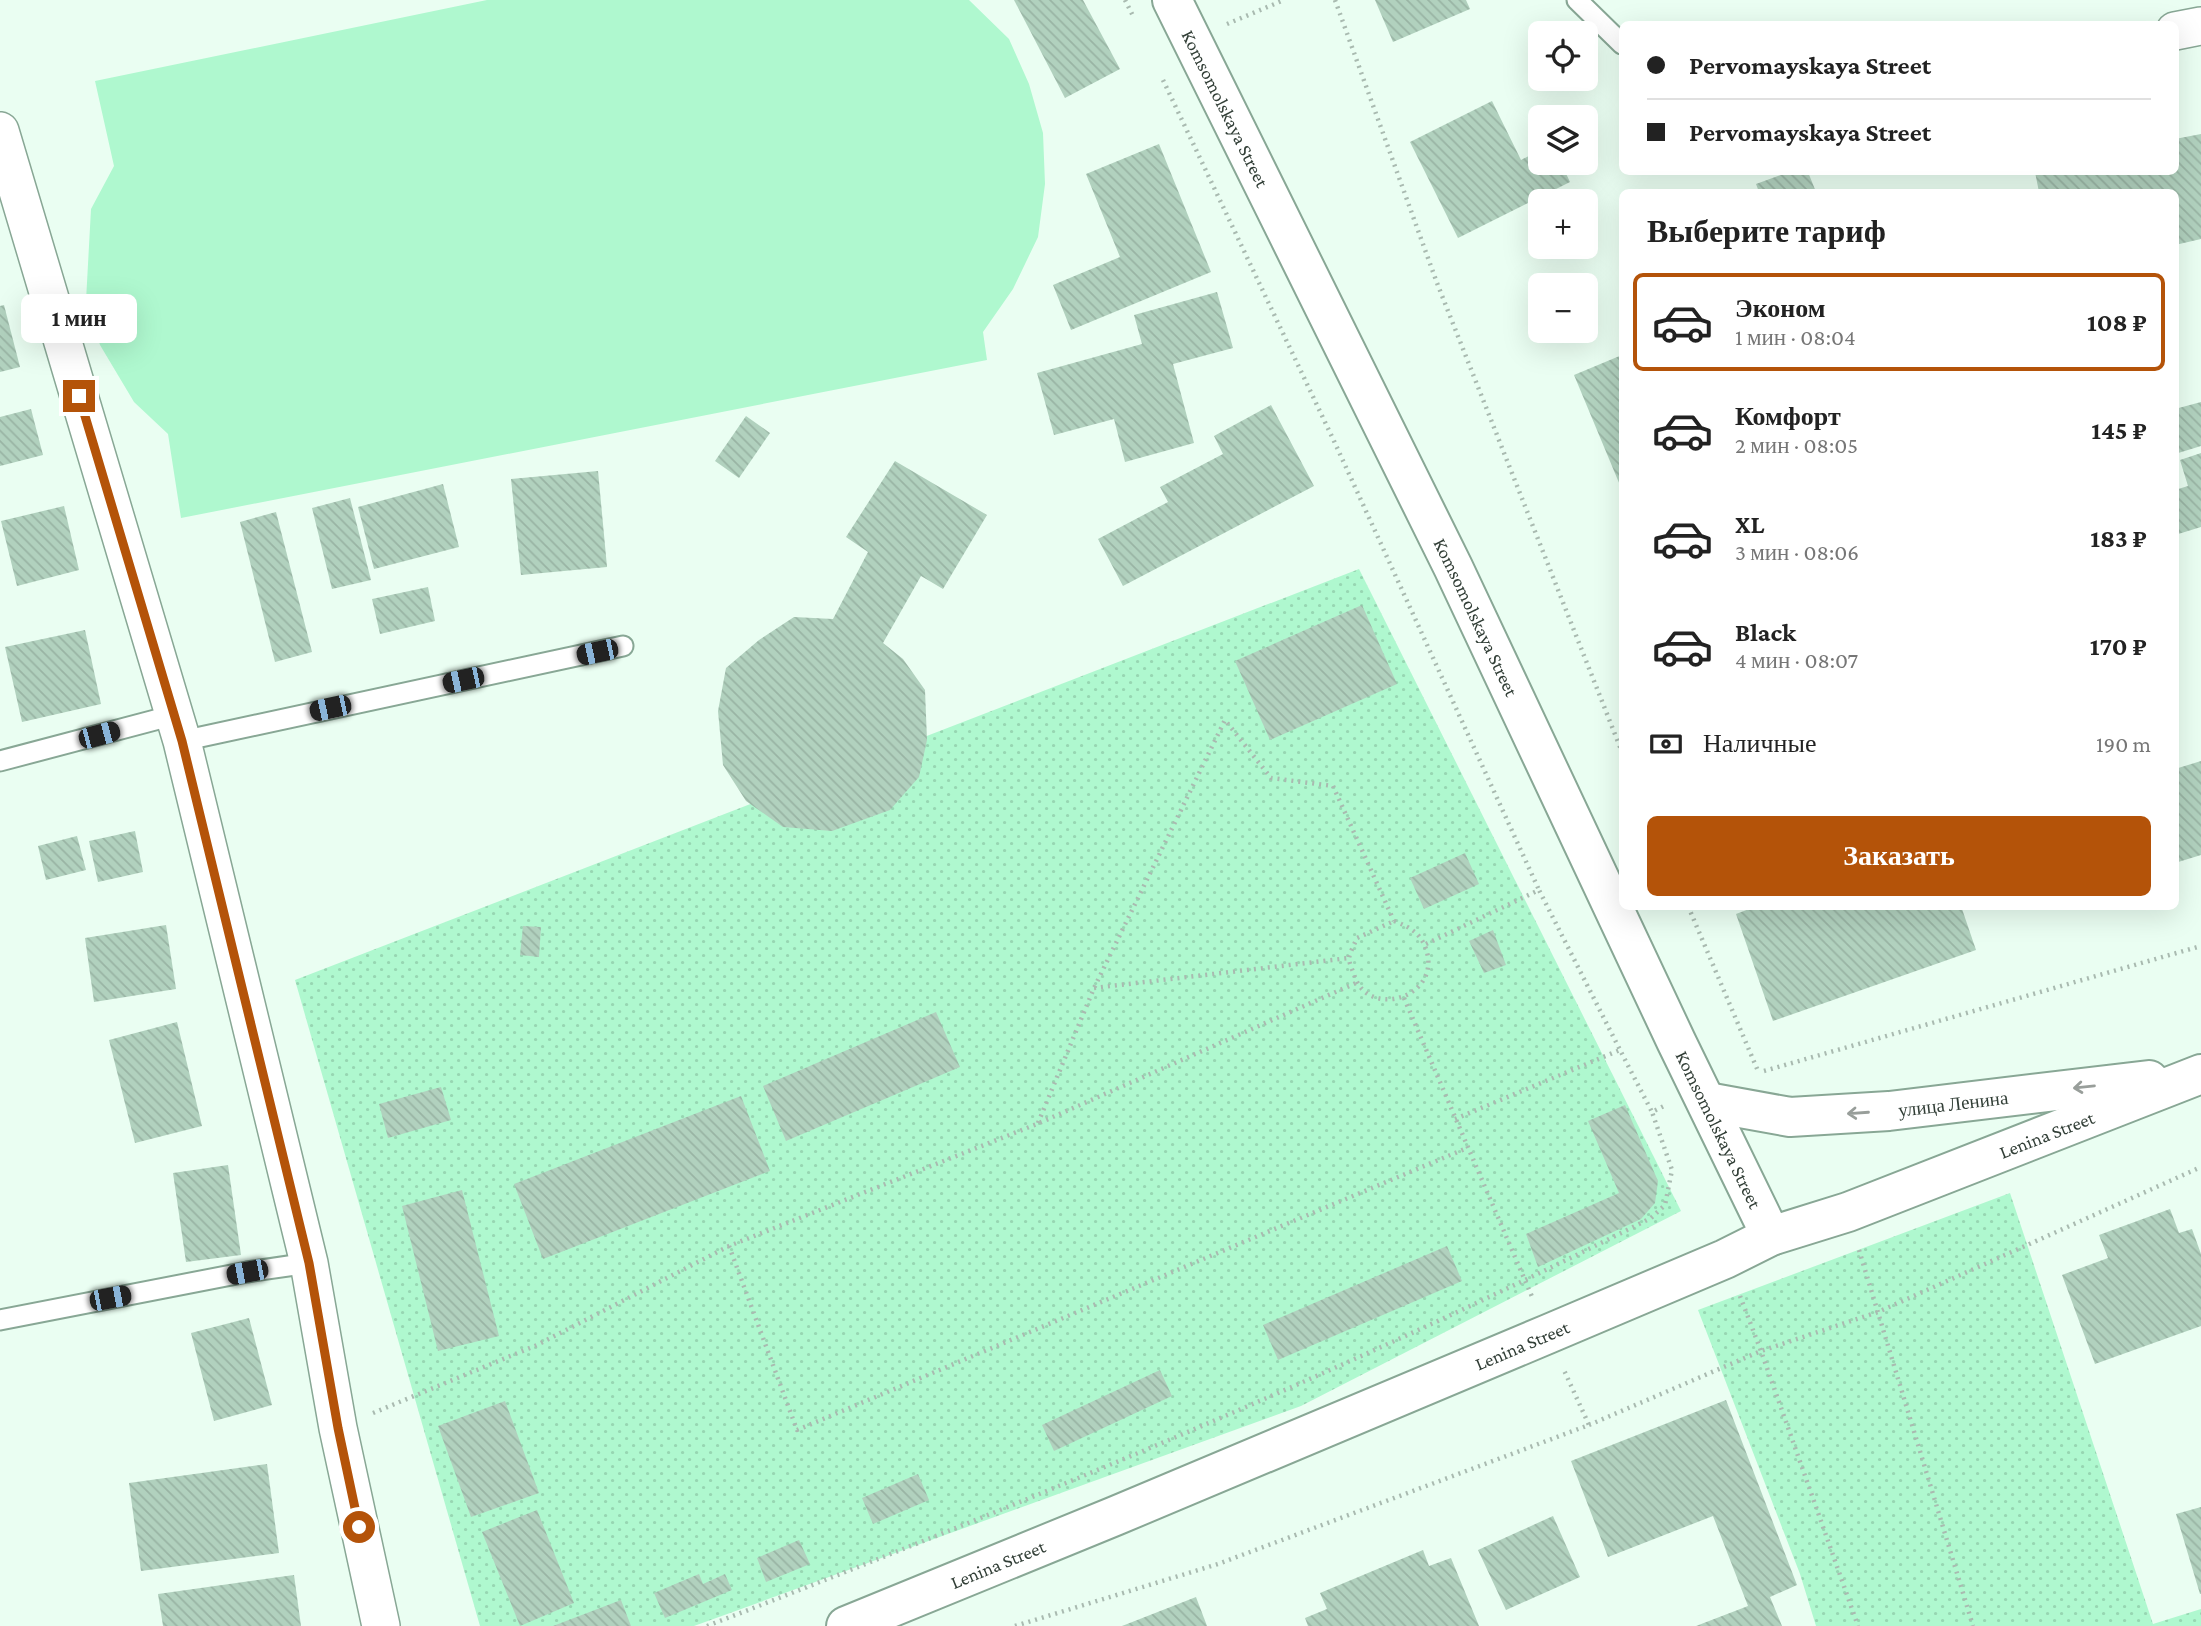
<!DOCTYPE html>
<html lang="ru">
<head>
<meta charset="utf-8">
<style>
	body { margin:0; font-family:"Crimson Pro",serif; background:#f2f2f2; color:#222; height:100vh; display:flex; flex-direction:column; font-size:26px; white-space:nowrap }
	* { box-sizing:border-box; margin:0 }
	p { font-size:23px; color:#767676 }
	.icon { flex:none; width:38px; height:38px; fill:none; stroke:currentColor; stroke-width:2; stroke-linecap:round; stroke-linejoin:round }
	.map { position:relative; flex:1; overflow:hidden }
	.details { position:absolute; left:1619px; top:189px; width:560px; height:721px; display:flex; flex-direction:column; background:#fff; border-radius:10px; box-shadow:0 7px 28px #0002 }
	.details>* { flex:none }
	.guide { position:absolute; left:1619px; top:21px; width:560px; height:154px; border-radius:10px; box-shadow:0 7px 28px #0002; display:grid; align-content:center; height:154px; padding:0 28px; background:#fff }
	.fabs { position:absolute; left:1528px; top:21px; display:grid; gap:14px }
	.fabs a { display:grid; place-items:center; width:70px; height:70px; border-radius:10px; background:#fff; box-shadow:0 7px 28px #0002; font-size:35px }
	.end { position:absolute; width:32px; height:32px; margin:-16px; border:9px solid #b45309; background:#fff; box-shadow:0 0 0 4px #fff }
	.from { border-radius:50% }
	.bubble { position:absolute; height:49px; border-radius:10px; background:#fff; box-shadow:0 7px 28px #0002; font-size:23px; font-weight:700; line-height:49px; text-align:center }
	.car { position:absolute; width:21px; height:42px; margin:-21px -10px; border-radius:9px; box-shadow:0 0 5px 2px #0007; background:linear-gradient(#222 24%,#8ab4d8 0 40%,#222 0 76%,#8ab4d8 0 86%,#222 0) }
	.guide b { display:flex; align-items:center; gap:24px; height:66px; font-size:26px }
	.guide b+b { border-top:2px solid #e0e0e0 }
	.guide i { width:18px; height:18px; background:#222 }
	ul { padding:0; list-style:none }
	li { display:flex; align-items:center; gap:21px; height:98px; margin:0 14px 10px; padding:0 14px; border:4px solid transparent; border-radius:10px }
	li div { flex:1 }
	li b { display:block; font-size:26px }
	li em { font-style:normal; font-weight:700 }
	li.selected { border-color:#b45309 }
	li>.icon { width:63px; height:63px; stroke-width:1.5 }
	h2 { padding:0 28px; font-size:32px; line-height:84px }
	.pay { display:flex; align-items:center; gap:18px; height:77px; padding:0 28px; font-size:26px }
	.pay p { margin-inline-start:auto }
	.button { display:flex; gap:14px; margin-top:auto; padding:14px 28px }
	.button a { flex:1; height:80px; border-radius:10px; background:#b45309; color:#fff; font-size:28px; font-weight:700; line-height:80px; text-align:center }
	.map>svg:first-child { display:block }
	.green { fill:url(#green-dots) }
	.pitch { fill:#aff8cf }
	.building { fill:url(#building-back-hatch) }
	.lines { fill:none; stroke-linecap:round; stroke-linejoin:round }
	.service-casing { stroke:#88a795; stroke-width:23 }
	.minor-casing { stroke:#88a795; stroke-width:40 }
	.tertiary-casing { stroke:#88a795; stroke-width:42 }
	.path { stroke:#a9bab0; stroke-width:4.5; stroke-dasharray:2 5; stroke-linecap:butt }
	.service { stroke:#fff; stroke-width:19 }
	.minor { stroke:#fff; stroke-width:37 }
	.tertiary { stroke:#fff; stroke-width:38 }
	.oneway { stroke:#989e9a }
	.route { stroke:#b45309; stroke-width:9 }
	.labels { text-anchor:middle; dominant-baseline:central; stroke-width:7; stroke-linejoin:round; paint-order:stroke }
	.street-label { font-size:19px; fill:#313e36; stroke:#fff }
</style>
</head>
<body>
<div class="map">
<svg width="2201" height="1626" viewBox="0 0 2201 1626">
	<defs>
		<pattern id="green-dots" width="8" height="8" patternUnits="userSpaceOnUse" patternTransform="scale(1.75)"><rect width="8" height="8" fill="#aff8cf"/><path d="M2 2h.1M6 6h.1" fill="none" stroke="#97d6b2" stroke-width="1.8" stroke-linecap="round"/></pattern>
		<pattern id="building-back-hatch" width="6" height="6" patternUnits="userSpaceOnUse" patternTransform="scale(1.75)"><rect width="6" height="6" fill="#b1d1be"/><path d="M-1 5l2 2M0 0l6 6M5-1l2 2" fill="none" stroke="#99b4a4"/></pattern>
	</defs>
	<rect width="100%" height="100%" fill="#eafef2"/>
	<!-- green -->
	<g class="green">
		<path d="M1359,569L1681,1211L1301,1406L694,1626H480L295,980Z"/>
		<path d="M2010,1193L2153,1624L2201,1609V1626H1816L1800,1574L1698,1310Z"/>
	</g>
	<!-- pitch -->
	<path class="pitch" d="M487,0H969L1009,39L1029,84L1043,133L1045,184L1038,237L1013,289L983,332L987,360L181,518L168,434L134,402L100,345L86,301L91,209L114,166L95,81Z"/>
	<!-- building -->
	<g class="building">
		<path d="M1014,0H1083L1120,69L1065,98Z"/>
		<path d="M1375,0H1466L1470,9L1393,42Z"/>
		<path d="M1492,101L1521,160L1540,150V163H1561L1570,182L1458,238L1410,142Z"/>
		<path d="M2201,134V239L2175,245V192H2039L2035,172H2175V139Z"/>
		<path d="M1159,144L1211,272L1071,330L1053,285L1120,257L1086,174Z"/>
		<path d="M1789,172H1808L1816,192H1759L1756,184Z"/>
		<path d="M1217,292L1233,348L1173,364L1194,443L1125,462L1114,419L1054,435L1037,373L1142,344L1134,315Z"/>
		<path d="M4,305L20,367L0,372V306Z"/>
		<path d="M1622,355V490L1574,375Z"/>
		<path d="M2201,402V446L2175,454V409Z"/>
		<path d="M1271,405L1314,486L1123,586L1098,539L1168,502L1160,487L1223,454L1214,436Z"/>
		<path d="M31,409L43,455L0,466V417Z"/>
		<path d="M746,416L770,433L739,478L715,461Z"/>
		<path d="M2201,453V527L2175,535V490L2188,486L2180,460Z"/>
		<path d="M895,461L987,515L943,589L921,576L883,643L903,659L925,690L927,740L919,777L890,810L832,831L783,827L746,801L723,765L718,711L726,668L759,640L794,617L833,619L868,552L846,537Z"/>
		<path d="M598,471L607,567L521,575L511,479Z"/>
		<path d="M443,484L459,547L374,569L358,507Z"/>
		<path d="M350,498L371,580L332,589L312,508Z"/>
		<path d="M64,506L79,570L17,586L1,521Z"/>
		<path d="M276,512L312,652L275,662L240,522Z"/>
		<path d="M428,587L435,621L380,634L372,599Z"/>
		<path d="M1362,605L1397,684L1270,740L1235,661Z"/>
		<path d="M85,630L101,704L22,722L5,647Z"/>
		<path d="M2201,761V855L2175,863V769Z"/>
		<path d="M135,831L143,872L98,882L89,841Z"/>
		<path d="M77,836L86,870L46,880L38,846Z"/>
		<path d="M1465,853L1479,884L1424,909L1410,878Z"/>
		<path d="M1757,906H1961L1976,950L1773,1021L1736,914Z"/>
		<path d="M166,925L176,989L94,1002L85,938Z"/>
		<path d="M523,926L541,927L539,957L520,955Z"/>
		<path d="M1493,930L1506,965L1484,973L1469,941Z"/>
		<path d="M936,1012L960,1067L786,1141L763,1086Z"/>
		<path d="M177,1022L202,1126L135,1143L109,1040Z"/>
		<path d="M441,1087L451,1120L388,1138L379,1104Z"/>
		<path d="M741,1096L770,1171L543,1259L514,1184Z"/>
		<path d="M1625,1105L1658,1181L1655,1203L1641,1219L1538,1267L1526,1234L1619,1193L1588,1121Z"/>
		<path d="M228,1165L241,1255L186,1262L173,1173Z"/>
		<path d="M462,1190L499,1336L438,1351L402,1206Z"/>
		<path d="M2170,1209L2179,1233L2192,1229L2201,1254V1326L2095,1364L2062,1275L2108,1258L2099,1235Z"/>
		<path d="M1447,1246L1462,1281L1278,1360L1263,1325Z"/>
		<path d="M249,1318L272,1405L214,1421L191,1333Z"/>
		<path d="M1160,1370L1172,1396L1054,1451L1042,1425Z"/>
		<path d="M1726,1400L1797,1585L1770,1597L1782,1626H1696L1748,1606L1713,1516L1608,1557L1571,1461Z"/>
		<path d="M505,1401L539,1493L471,1517L438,1426Z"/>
		<path d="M267,1464L279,1553L141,1571L129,1483Z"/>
		<path d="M918,1474L929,1500L873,1524L862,1498Z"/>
		<path d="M2201,1507V1594H2200L2176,1514Z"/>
		<path d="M537,1510L574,1603L520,1626L482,1532Z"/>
		<path d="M1553,1516L1580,1577L1506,1610L1478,1550Z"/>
		<path d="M799,1540L810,1564L766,1582L757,1558Z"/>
		<path d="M1423,1550L1429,1566L1451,1558L1479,1626H1308L1305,1618L1327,1609L1320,1593Z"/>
		<path d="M699,1574L703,1584L725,1574L732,1590L665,1618L654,1593Z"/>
		<path d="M294,1575L301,1626H163L158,1594Z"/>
		<path d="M1196,1597L1207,1626H1122Z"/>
		<path d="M621,1600L631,1626H553Z"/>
	</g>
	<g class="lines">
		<!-- service casing -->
		<g class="service-casing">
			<g id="service">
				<path d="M1577,0L1622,44"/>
				<path d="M182,741L623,646"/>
				<path d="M0,761L174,715"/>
				<path d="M0,1320L247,1272L309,1263"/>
			</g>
		</g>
		<!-- minor casing -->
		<g class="minor-casing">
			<g id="minor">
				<path d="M2175,31L2201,26"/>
				<path d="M0,131L182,741L309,1263L338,1428L381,1626"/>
			</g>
		</g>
		<!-- tertiary casing -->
		<g class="tertiary-casing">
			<g id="tertiary">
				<path id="s1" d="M1172,0L1453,567L1676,1041L1771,1236"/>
				<path id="s2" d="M1707,1102L1790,1117L1889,1111L2149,1080"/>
				<path id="s3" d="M846,1626L1115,1516L1548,1334L1725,1259L1771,1236L1848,1212L2201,1074"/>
			</g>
		</g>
		<!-- path -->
		<g class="path">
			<path d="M1125,0L1134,18"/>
			<path d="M1335,0L1437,283L1622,752"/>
			<path d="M1227,24L1284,0"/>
			<path d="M1163,80L1334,441L1539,890"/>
			<path d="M1688,906L1758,1071"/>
			<path d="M1394,921C1413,928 1424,936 1428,957C1434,1001 1365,1017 1354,974C1352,969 1349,963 1349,958C1350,952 1355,943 1357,938Z"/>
			<path d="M1426,944L1539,890L1620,1050"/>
			<path d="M1094,988L1349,958"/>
			<path d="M1404,998L1533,1299"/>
			<path d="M1764,1071L2201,946"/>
			<path d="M1455,1119L1620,1050L1652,1112L1664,1106"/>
			<path d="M1038,1123L1094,988L1225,720L1271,778L1333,786L1394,921"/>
			<path d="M729,1246L797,1430L1467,1148"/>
			<path d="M1859,1250L1973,1626"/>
			<path d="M1740,1296L1761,1351L1858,1626"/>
			<path d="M373,1413L537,1345L729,1246L1037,1124L1356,983"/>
			<path d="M1589,1425L1761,1351L1878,1312L2201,1167"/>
			<path d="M707,1626C1027,1502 1344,1373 1651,1218L1665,1205L1672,1170L1652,1112"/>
			<path d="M1015,1626L1218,1564L1589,1425L1563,1368"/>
		</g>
		<!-- service -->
		<use href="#service" class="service"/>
		<!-- minor -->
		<use href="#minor" class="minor"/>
		<!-- tertiary -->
		<use href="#tertiary" class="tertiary"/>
	</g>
	<!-- one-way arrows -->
	<defs><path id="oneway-shaft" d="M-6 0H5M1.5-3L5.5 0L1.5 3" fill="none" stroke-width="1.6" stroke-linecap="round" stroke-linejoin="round" transform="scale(1.75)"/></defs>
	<g class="oneway">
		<use href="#oneway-shaft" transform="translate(2084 1087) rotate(174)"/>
		<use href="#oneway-shaft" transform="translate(1858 1113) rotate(176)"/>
	</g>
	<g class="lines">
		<!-- route -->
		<path class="route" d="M79,396L182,741L309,1263L338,1428L359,1527"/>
	</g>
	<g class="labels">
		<!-- street labels -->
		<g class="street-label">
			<text stroke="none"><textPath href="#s1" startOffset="121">Komsomolskaya Street</textPath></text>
			<text stroke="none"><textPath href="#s1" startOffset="688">Komsomolskaya Street</textPath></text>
			<text stroke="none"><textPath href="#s2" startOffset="248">улица Ленина</textPath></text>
			<text stroke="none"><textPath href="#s1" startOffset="1255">Komsomolskaya Street</textPath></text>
			<text stroke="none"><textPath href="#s3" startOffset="1298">Lenina Street</textPath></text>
			<text stroke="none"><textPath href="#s3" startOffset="732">Lenina Street</textPath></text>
			<text stroke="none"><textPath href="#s3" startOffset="164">Lenina Street</textPath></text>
		</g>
	</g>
</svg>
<div class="fabs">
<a><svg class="icon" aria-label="locate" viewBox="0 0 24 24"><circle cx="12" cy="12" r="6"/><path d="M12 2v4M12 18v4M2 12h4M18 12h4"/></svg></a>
<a><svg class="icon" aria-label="layers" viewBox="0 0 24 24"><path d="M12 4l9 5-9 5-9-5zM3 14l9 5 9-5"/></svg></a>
<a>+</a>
<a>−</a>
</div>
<i class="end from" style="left:359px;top:1527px"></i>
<i class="end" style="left:79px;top:396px"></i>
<div class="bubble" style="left:21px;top:294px;width:116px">1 мин</div>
<i class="car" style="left:597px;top:652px;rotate:258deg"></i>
<i class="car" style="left:463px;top:680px;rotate:258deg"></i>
<i class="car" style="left:330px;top:708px;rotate:258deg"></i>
<i class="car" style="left:99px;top:735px;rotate:75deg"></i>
<i class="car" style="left:247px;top:1272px;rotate:259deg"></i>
<i class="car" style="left:110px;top:1298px;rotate:79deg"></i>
<div class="guide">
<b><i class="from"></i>Pervomayskaya Street</b>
<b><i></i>Pervomayskaya Street</b>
</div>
<section class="details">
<h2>Выберите тариф</h2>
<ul>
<li class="selected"><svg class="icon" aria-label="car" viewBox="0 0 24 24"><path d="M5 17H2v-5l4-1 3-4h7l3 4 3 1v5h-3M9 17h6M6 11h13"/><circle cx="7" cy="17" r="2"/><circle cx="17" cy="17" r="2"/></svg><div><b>Эконом</b><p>1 мин · 08:04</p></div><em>108 ₽</em></li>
<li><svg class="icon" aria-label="car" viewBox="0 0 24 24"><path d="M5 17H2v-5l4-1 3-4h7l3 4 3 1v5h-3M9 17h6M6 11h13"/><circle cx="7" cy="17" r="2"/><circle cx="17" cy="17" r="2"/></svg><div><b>Комфорт</b><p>2 мин · 08:05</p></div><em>145 ₽</em></li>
<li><svg class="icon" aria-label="car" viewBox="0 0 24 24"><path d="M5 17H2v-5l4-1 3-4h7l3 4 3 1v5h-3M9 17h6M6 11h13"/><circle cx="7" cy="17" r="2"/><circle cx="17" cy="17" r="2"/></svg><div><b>XL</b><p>3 мин · 08:06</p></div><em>183 ₽</em></li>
<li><svg class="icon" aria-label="car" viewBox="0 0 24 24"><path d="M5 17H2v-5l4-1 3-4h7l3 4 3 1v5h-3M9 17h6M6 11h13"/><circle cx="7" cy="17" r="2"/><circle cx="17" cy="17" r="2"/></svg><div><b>Black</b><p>4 мин · 08:07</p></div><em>170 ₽</em></li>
</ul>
<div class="pay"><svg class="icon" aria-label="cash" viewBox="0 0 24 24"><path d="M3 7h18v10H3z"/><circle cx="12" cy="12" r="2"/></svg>Наличные<p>190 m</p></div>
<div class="button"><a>Заказать</a></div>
</section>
</div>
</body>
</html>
